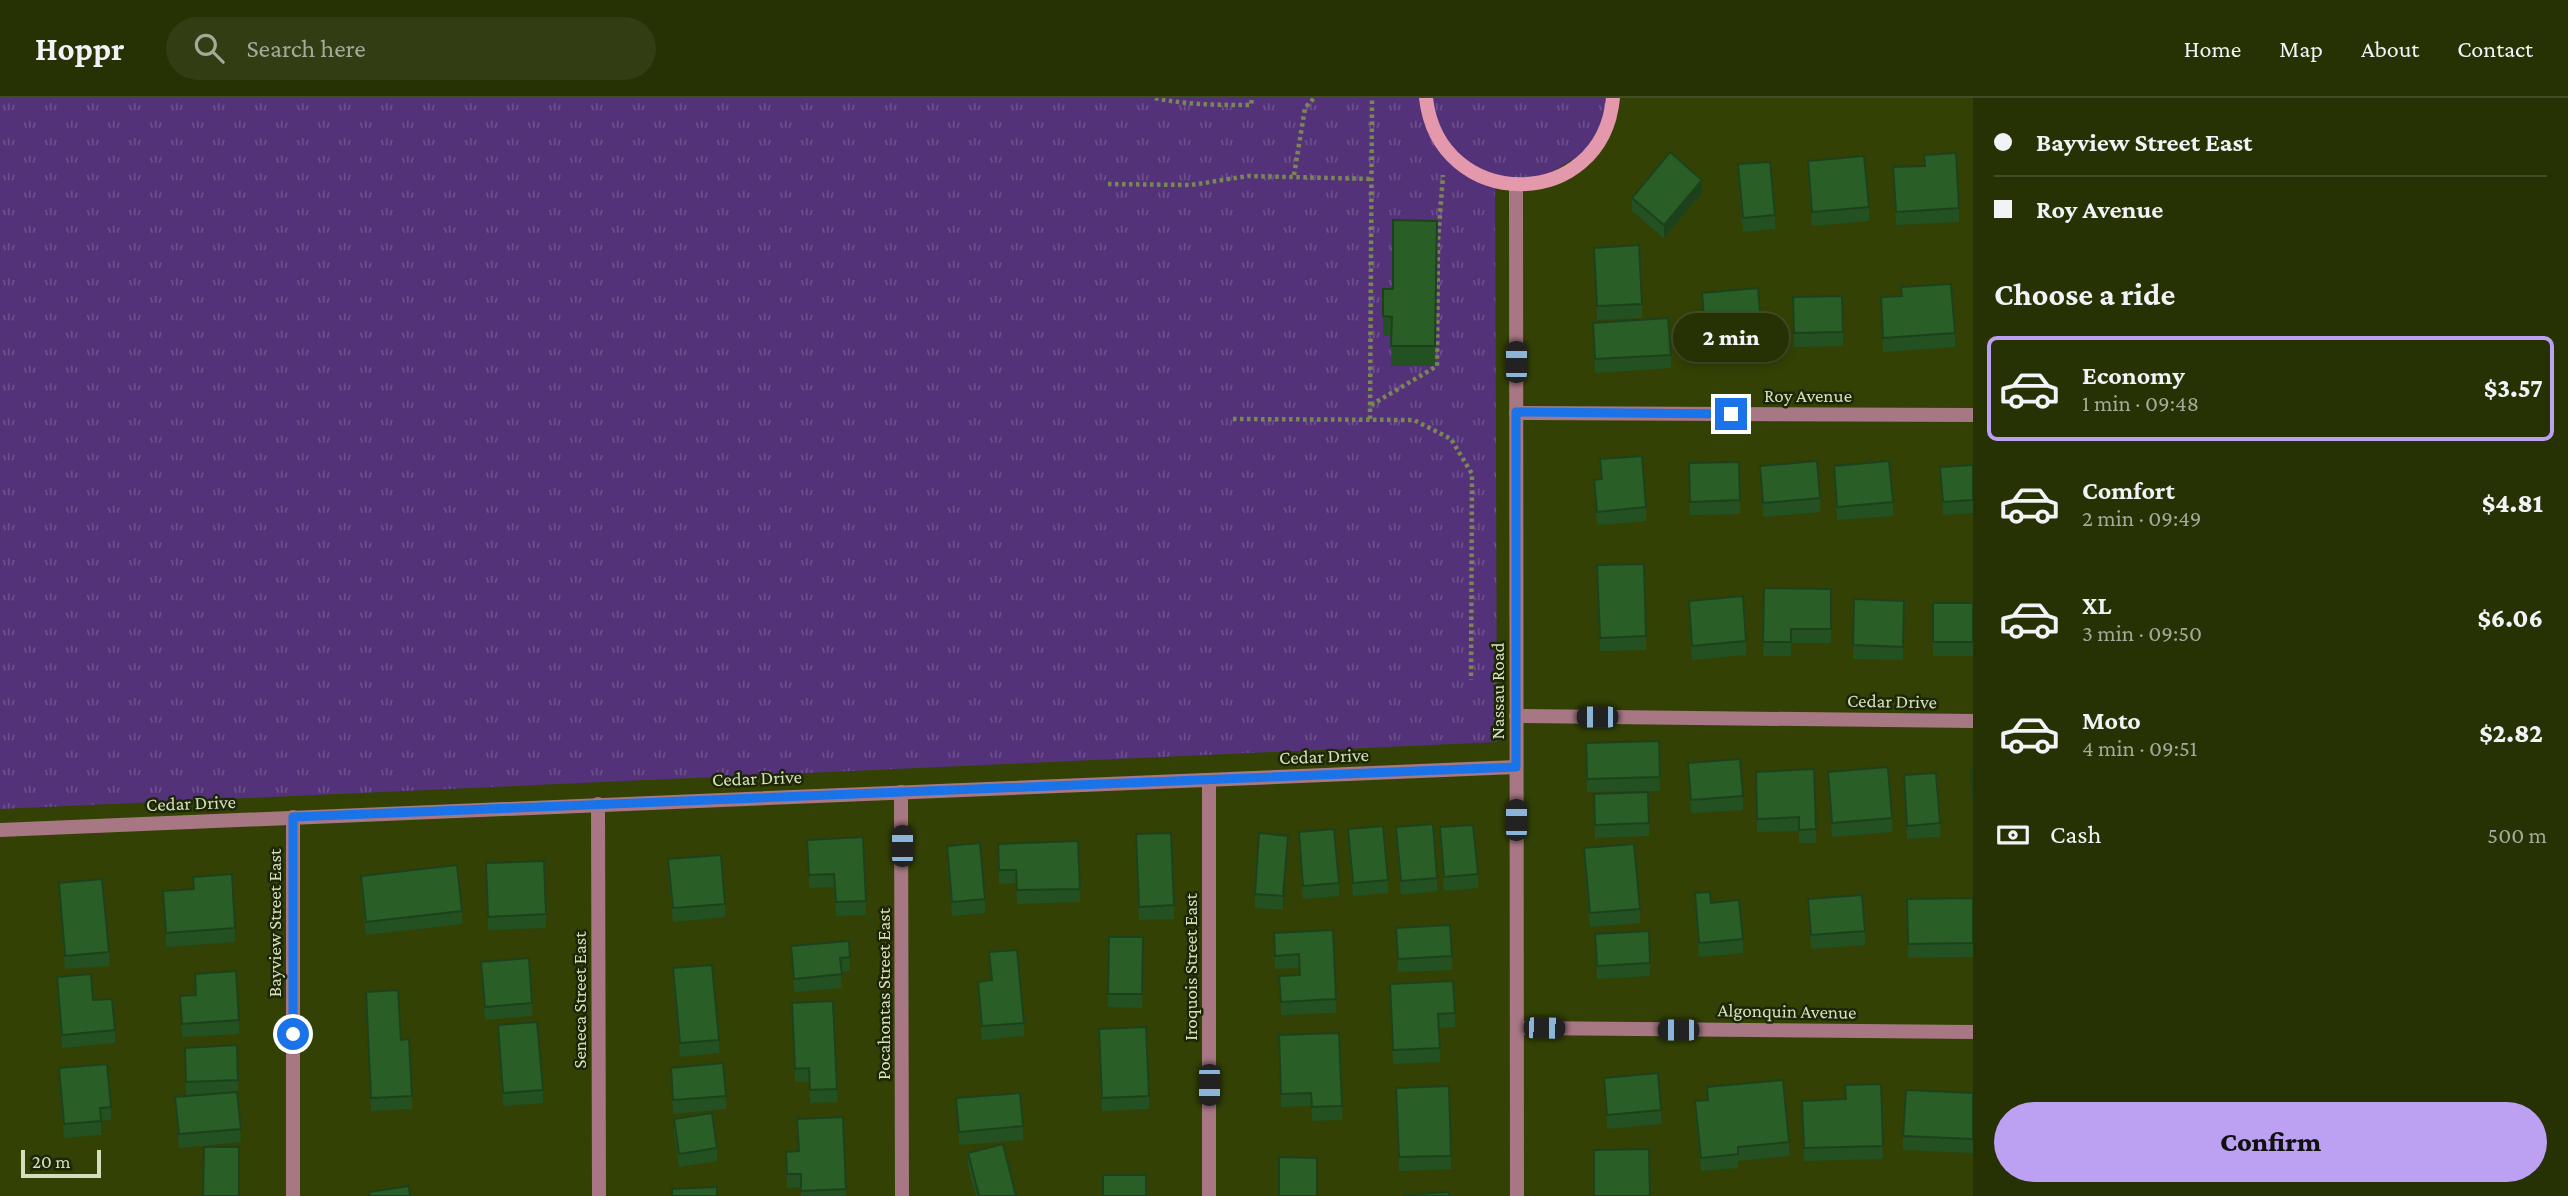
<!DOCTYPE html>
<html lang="en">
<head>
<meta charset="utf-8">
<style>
	body { margin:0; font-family:"Crimson Pro",serif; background:#323d13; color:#f1f3f6; height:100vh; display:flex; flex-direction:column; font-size:26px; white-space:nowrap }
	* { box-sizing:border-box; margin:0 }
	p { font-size:23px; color:#a4a99a }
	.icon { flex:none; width:38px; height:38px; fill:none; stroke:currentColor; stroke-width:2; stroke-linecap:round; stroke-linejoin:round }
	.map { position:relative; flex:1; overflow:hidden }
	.details { display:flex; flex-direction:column; background:#263104; width:595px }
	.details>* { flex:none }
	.guide { display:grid; align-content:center; height:154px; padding:0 21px; background:#263104 }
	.scale { position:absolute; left:21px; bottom:18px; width:80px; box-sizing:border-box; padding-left:7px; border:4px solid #d3e0bb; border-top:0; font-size:19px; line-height:24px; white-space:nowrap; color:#d3e0bb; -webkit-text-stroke:5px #1d2607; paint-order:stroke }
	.end { position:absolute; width:32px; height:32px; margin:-16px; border:9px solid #1a73e8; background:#fff; box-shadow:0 0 0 4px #fff }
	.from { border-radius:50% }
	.bubble { position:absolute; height:49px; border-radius:24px; background:#263104; box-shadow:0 4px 10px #0003,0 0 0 2px #424c26; font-size:23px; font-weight:800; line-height:49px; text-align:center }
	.car { position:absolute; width:21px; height:42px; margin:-21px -10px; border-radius:9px; box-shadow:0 0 5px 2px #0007; background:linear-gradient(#222 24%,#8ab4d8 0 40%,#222 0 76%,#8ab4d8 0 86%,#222 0) }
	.guide b { display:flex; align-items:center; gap:24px; height:66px; font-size:26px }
	.guide b+b { border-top:2px solid #424c26 }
	.guide i { width:18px; height:18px; background:#f1f3f6 }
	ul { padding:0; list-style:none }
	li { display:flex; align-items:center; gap:21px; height:105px; margin:0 14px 10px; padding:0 7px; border:4px solid transparent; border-radius:10px }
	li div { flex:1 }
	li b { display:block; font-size:26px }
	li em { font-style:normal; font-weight:800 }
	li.on { border-color:#bca0f2 }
	li>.icon { width:63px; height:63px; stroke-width:1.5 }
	h2 { padding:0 21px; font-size:32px; line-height:84px }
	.pay { display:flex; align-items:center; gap:18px; height:77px; padding:0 21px; font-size:26px }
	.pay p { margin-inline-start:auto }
	.button { display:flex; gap:14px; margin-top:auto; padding:14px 21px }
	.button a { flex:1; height:80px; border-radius:42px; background:#bca0f2; color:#111; font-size:28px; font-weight:800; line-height:80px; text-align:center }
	header { display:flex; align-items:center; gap:42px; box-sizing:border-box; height:98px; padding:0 35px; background:#263104; border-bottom:2px solid #424c26 }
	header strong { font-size:33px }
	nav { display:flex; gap:38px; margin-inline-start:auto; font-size:24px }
	.search { width:490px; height:63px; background:#323d13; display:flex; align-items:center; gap:18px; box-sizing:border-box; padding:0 24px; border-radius:38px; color:#a4a99a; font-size:26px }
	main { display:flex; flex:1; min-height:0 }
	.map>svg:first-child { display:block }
	.grass { fill:url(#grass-tufts) }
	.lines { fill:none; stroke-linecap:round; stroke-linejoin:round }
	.path { stroke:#798755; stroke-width:4.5; stroke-dasharray:3.5 3.5; stroke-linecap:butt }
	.street { stroke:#a77783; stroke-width:14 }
	.secondary { stroke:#e398ab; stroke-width:14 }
	.wall { fill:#235122 }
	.shaded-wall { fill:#1d421b }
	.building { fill:#295e27; stroke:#1d421b; stroke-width:2 }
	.route { stroke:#1a73e8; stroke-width:9 }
	.labels { text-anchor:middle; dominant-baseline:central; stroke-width:5; stroke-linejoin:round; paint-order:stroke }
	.street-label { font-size:19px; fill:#d3e0bb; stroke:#1d2607 }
</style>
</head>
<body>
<header>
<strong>Hoppr</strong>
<div class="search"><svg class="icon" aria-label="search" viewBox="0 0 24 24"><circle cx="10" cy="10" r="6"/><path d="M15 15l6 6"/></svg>Search here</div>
<nav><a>Home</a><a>Map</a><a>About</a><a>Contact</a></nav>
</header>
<main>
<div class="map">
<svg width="1973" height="1098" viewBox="0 0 1973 1098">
	<defs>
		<pattern id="grass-tufts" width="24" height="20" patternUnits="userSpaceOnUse" patternTransform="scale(1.75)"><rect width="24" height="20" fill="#54327a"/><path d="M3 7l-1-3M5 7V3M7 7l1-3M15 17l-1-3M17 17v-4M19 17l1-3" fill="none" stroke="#6c4f8b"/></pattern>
	</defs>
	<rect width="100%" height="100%" fill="#334105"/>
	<!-- grass -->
	<path class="grass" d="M0,0H1609L1603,26L1584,55L1539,81L1495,80L1497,644L0,711Z"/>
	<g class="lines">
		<!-- path -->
		<g class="path">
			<path d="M1155,0C1187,7 1218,7 1251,7L1252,0"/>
			<path d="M1294,77L1305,10L1314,0"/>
			<path d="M1108,86L1191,87L1248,78L1372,81"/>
			<path d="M1371,307L1437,268L1438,143L1443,77"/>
			<path d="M1233,321L1414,322L1451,341L1472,376L1471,582"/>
			<path d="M1370,321L1372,0"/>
		</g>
		<!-- street -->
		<g class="street">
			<path d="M1516,87L1517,1098"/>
			<path d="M1516,315L1973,317"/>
			<path d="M1516,618L1973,623"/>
			<path d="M901,694L902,1098"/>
			<path d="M598,706L599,1098"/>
			<path d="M293,719V1098"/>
			<path d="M0,732L1516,669"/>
			<path d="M1517,930L1973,934"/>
			<path d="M1209,1098V682"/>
		</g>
		<!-- secondary -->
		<path class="secondary" d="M1426,0C1439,115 1602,115 1613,0"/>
	</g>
	<!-- wall -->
	<g class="wall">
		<path d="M1808,63L1869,109V123L1812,128L1808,77Z"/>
		<path d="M1738,66L1775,117V131L1743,134L1738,80Z"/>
		<path d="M1893,69L1959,110V124L1896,127Z"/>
		<path d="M1702,95L1664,140L1632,113V100Z"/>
		<path d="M1437,123L1435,268H1391L1392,238H1383V191H1393Z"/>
		<path d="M1594,150L1642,206V220L1597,222Z"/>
		<path d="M1901,189L1955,235V249L1883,254L1881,199L1901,198Z"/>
		<path d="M1702,195L1761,225V239L1705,244Z"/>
		<path d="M1793,199L1843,234V248L1794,249Z"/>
		<path d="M1593,225L1671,257V270L1595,275Z"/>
		<path d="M1600,361L1646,409V423L1597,427L1594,382L1601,381Z"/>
		<path d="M1739,364L1740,416L1690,417L1689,365Z"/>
		<path d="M1973,367V415L1943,417L1940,369Z"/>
		<path d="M1760,368L1820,400V414L1763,419Z"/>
		<path d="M1834,368L1893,404V418L1837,422L1834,382Z"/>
		<path d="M1597,481L1646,538V552L1600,553Z"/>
		<path d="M1764,490L1831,491V545H1791V558H1763Z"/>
		<path d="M1854,501L1904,503L1903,562L1853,561Z"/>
		<path d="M1689,503L1746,543V557L1692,562L1689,517Z"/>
		<rect x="1933" y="505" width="40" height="53"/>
		<path d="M1659,643L1660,693L1587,694L1586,645Z"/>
		<path d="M1688,665L1743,698V712L1691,715Z"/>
		<path d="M1756,674L1816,731V745H1799V733L1757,734Z"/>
		<path d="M1828,674L1892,720V734L1832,739L1828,688Z"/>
		<path d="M1904,677L1940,725V739L1907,741Z"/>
		<path d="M1594,696L1649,725V738L1595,740Z"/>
		<path d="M1396,729L1437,780V793L1401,797L1396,742Z"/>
		<path d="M1440,729L1478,776V790L1444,793L1440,743Z"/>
		<path d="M1348,731L1388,782V795L1353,798L1348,745Z"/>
		<path d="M1299,734L1339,785V798L1303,801L1299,747Z"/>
		<path d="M807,742L866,803V817L836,818L834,789L809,790Z"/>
		<path d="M1078,743L1080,804L1017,806L1016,785L999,786L998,746Z"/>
		<path d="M947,748L985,801V815L952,818L947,762Z"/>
		<path d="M1136,749L1174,807V821L1139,822Z"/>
		<path d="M1584,750L1640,811V825L1590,829L1584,764Z"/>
		<path d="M1288,751L1283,812L1255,810V796Z"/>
		<path d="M668,761L725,806V819L673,824L668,775Z"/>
		<path d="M361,778L462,813V826L366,837L361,792Z"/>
		<path d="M193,779L235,830V844L166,849L163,793L193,791Z"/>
		<path d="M486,779L546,816V830L488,832Z"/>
		<path d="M59,785L109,854V868L65,871L59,798Z"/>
		<path d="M1695,795L1743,841V855L1699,859L1695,809Z"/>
		<path d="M1973,800V859L1908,860L1907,801Z"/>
		<path d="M1808,801L1865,833V847L1811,851Z"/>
		<path d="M1396,830L1452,858V872L1398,874Z"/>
		<path d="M1333,832L1336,915L1281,917L1279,878L1300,877L1299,870L1275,871L1274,835Z"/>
		<path d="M1595,836L1650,865V878L1597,881Z"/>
		<path d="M1109,839H1143L1142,910L1108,909Z"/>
		<path d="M791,848L850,859V873L841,874L842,890L794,894Z"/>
		<path d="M989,854L1024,925V938L982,942L978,897V884L991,882Z"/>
		<path d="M481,864L532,905V918L485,922L481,878Z"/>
		<path d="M673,870L719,942V955L680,959L673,884Z"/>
		<path d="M195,876L239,922V936L182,939L180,898L195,897Z"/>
		<path d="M57,879L93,902L115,932V945L62,950L57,892Z"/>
		<path d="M1390,886L1455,915V929L1439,930L1440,964L1393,966Z"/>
		<path d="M366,894L401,942L412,998V1011L371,1013Z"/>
		<path d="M792,905L837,991V1004L810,1005L809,984H795Z"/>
		<path d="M498,927L543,992V1005L503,1008L498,941Z"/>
		<path d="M1099,931L1149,998V1011L1102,1013Z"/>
		<path d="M185,950L238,982V995H237L241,1044L179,1050L175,999L205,997L186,998Z"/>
		<path d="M1279,951L1342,1008V1022L1312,1023L1311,1008L1281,1009Z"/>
		<path d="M59,970L111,1009V1022L101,1023V1037L64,1040L59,984Z"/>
		<path d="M671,970L726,998V1011L673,1016Z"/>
		<path d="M1604,980L1661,1012V1026L1607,1031Z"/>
		<path d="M1881,986L1883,1061L1804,1063L1802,1003L1845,1001Z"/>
		<path d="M1449,988L1451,1071L1399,1073L1396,990Z"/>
		<path d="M1707,989L1789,1044V1058L1738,1063V1070L1701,1073L1695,1017V1003L1707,1002Z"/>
		<path d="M1973,995V1055L1903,1052V1038Z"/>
		<path d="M956,1000L1023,1028V1042L959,1047Z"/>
		<path d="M843,1019L846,1098H801V1089L787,1090L786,1054L798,1053L797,1021Z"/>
		<path d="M674,1021L717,1050V1063L679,1069L674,1035Z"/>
		<path d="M968,1055L1016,1098H976L968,1068Z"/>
	</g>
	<!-- shaded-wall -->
	<g class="shaded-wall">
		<path d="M1702,82V95L1664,140V127Z"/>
		<path d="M1288,738V751L1283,812V798Z"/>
	</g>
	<!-- building -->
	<g class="building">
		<path d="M1670,54L1702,82L1664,127L1632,100Z"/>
		<path d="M1956,55L1959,110L1896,114L1893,69L1925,68L1924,57Z"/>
		<path d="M1864,58L1869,109L1812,114L1808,63Z"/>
		<path d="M1770,64L1775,117L1743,120L1738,66Z"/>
		<path d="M1393,122L1437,123L1435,248H1391L1392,219L1383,218V191H1393Z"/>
		<path d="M1639,147L1642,206L1597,208L1594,150Z"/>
		<path d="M1951,186L1955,235L1883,240L1881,199L1902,198L1901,189Z"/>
		<path d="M1758,190L1761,225L1705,230L1702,195Z"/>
		<path d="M1842,198L1843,234L1794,235L1793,199Z"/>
		<path d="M1668,220L1671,257L1595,261L1593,225Z"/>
		<path d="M1642,358L1646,409L1597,414L1594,382L1602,381L1600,361Z"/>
		<path d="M1817,363L1820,400L1763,405L1760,368Z"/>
		<path d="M1889,363L1893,404L1837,409L1834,368Z"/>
		<path d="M1739,364L1740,402L1690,404L1689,365Z"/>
		<path d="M1973,367V402L1943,404L1940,369Z"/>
		<path d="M1644,466L1646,538L1600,540L1597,467Z"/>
		<path d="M1764,490L1831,491V531H1791V544H1763Z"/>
		<path d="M1743,498L1746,543L1692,548L1689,503Z"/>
		<path d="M1854,501L1904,503L1903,549L1853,547Z"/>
		<rect x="1933" y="505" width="40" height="39"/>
		<path d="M1659,643L1660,679L1587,681L1586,645Z"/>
		<path d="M1740,661L1743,698L1691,702L1688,665Z"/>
		<path d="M1888,669L1892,720L1832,725L1828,674Z"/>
		<path d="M1814,671L1816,731L1799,732V719L1757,721L1756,674Z"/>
		<path d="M1971,672H1973V701Z"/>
		<path d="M1936,675L1940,725L1907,728L1904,677Z"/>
		<path d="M1648,694L1649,725L1595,727L1594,696Z"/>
		<path d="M1433,726L1437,780L1401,783L1396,729Z"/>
		<path d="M1473,727L1478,776L1444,779L1440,729Z"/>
		<path d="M1383,728L1388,782L1353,785L1348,731Z"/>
		<path d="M1334,731L1339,785L1303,788L1299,734Z"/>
		<path d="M1171,735L1174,807L1139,809L1136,736Z"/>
		<path d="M1259,735L1288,738L1283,798L1255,796Z"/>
		<path d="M863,739L866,803L836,804L834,776L809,777L807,742Z"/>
		<path d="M1078,743L1080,791L1017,792L1016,772H999L998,746Z"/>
		<path d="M980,745L985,801L952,804L947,748Z"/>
		<path d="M1634,746L1640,811L1590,815L1584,750Z"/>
		<path d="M721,757L725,806L673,810L668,761Z"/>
		<path d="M544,763L546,816L488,819L486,765Z"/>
		<path d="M457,767L462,813L366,824L361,778Z"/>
		<path d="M232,776L235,830L166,835L163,793L194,791L193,779Z"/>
		<path d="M102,781L109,854L65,858L59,785Z"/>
		<path d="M1710,794L1711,805L1739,802L1743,841L1699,845L1695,795Z"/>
		<path d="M1862,797L1865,833L1811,837L1808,801Z"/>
		<path d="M1973,800V845L1908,846L1907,801Z"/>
		<path d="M1450,827L1452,858L1398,861L1396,830Z"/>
		<path d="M1333,832L1336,901L1281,904L1279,878L1300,877L1299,856L1275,858L1274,835Z"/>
		<path d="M1649,833L1650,865L1597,868L1595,836Z"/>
		<path d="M1109,839H1143L1142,896H1108Z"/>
		<path d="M849,843L850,859L840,860L842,876L794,881L791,848Z"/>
		<path d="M1017,852L1024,925L982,928L978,884L992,882L989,854Z"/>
		<path d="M529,860L532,905L485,909L481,864Z"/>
		<path d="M712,867L719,942L680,945L673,870Z"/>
		<path d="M236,873L239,922L182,926L180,898L196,897L195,876Z"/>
		<path d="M91,876L93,902L112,901L115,932L62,937L57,879Z"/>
		<path d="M1453,883L1455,915L1438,916L1440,950L1393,952L1390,886Z"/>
		<path d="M398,892L401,942L409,941L412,998L371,1000L366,894Z"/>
		<path d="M833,903L837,991L810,992L809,970L795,971L792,905Z"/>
		<path d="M537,924L543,992L503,995L498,927Z"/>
		<path d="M1146,929L1149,998L1102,1000L1099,931Z"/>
		<path d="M1339,935L1342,1008L1312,1009L1311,995L1281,996L1279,937Z"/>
		<path d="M237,947L238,982L186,984L185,950Z"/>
		<path d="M723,965L726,998L673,1002L671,970Z"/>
		<path d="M107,966L111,1009L100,1010L101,1023L64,1026L59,970Z"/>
		<path d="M1658,975L1661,1012L1607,1017L1604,980Z"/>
		<path d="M1783,982L1789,1044L1738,1049V1056L1701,1060L1695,1003L1708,1002L1707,989Z"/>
		<path d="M1881,986L1883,1048L1804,1050L1802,1003L1846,1001L1845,987Z"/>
		<path d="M1449,988L1451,1058L1399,1059L1396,990Z"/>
		<path d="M1906,992L1973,995V1041L1903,1038Z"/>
		<path d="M237,994L241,1031L179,1036L175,999Z"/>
		<path d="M1020,995L1023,1028L959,1034L956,1000Z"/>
		<path d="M712,1015L717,1050L679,1056L674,1021Z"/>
		<path d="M843,1019L846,1091L801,1093V1076H787L786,1054L799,1053L797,1021Z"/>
		<path d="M1003,1046L1016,1098H979L968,1055Z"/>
		<path d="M204,1049H239V1098H203Z"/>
		<path d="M1649,1051L1650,1098H1594V1052Z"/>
		<path d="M1279,1059L1317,1060V1098H1279Z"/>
		<rect x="1103" y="1077" width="43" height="21"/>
		<path d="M409,1088L410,1098H370L369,1094Z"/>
		<path d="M717,1089V1098H672V1091Z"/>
		<path d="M1449,1094V1098H1404V1097Z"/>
	</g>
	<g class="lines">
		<!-- route -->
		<path class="route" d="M293,936V719L1516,669V314L1731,316"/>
	</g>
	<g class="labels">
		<!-- street labels -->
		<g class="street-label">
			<text x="1808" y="297">Roy Avenue</text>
			<text transform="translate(1497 593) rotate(-90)">Nassau Road</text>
			<text transform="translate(1892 603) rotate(1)">Cedar Drive</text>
			<text transform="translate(1324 658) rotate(-2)">Cedar Drive</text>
			<text transform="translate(757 680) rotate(-2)">Cedar Drive</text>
			<text transform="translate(191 705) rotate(-2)">Cedar Drive</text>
			<text transform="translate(274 825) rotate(-90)">Bayview Street East</text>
			<text transform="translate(1190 869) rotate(-90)">Iroquois Street East</text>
			<text transform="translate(883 896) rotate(-90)">Pocahontas Street East</text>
			<text transform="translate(579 902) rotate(-90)">Seneca Street East</text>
			<text transform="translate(1787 913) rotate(1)">Algonquin Avenue</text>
		</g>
	</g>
</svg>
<div class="scale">20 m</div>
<i class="end from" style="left:293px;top:936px"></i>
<i class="end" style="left:1731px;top:316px"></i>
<div class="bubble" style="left:1673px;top:215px;width:116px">2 min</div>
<i class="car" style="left:1516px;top:264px;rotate:0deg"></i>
<i class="car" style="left:1597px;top:619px;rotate:270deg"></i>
<i class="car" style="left:1516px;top:722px;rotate:0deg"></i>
<i class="car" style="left:902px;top:748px;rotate:0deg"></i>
<i class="car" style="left:1544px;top:930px;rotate:91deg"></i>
<i class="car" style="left:1678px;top:932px;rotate:270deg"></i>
<i class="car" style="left:1209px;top:987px;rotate:180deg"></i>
</div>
<section class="details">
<div class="guide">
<b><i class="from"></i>Bayview Street East</b>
<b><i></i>Roy Avenue</b>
</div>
<h2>Choose a ride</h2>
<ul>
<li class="on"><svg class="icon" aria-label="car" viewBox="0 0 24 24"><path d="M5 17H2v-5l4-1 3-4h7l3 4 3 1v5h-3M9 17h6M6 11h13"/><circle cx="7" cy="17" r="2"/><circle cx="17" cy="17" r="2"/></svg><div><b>Economy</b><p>1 min · 09:48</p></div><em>$3.57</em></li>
<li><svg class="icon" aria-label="car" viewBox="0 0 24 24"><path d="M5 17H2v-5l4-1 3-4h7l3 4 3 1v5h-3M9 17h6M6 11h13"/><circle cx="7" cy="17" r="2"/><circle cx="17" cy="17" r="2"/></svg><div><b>Comfort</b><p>2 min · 09:49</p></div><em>$4.81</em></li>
<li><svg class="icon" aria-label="car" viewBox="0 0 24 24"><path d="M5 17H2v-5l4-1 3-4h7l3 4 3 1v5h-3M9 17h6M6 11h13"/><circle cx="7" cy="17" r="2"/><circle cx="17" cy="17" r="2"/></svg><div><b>XL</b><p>3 min · 09:50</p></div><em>$6.06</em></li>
<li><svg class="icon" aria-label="car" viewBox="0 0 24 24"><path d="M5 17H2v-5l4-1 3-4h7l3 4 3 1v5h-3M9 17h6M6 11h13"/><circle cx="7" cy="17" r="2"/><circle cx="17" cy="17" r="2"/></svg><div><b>Moto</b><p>4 min · 09:51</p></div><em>$2.82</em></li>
</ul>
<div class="pay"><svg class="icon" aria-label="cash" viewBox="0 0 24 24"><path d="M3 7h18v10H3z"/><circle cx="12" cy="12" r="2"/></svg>Cash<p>500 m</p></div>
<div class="button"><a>Confirm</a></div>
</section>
</main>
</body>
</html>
